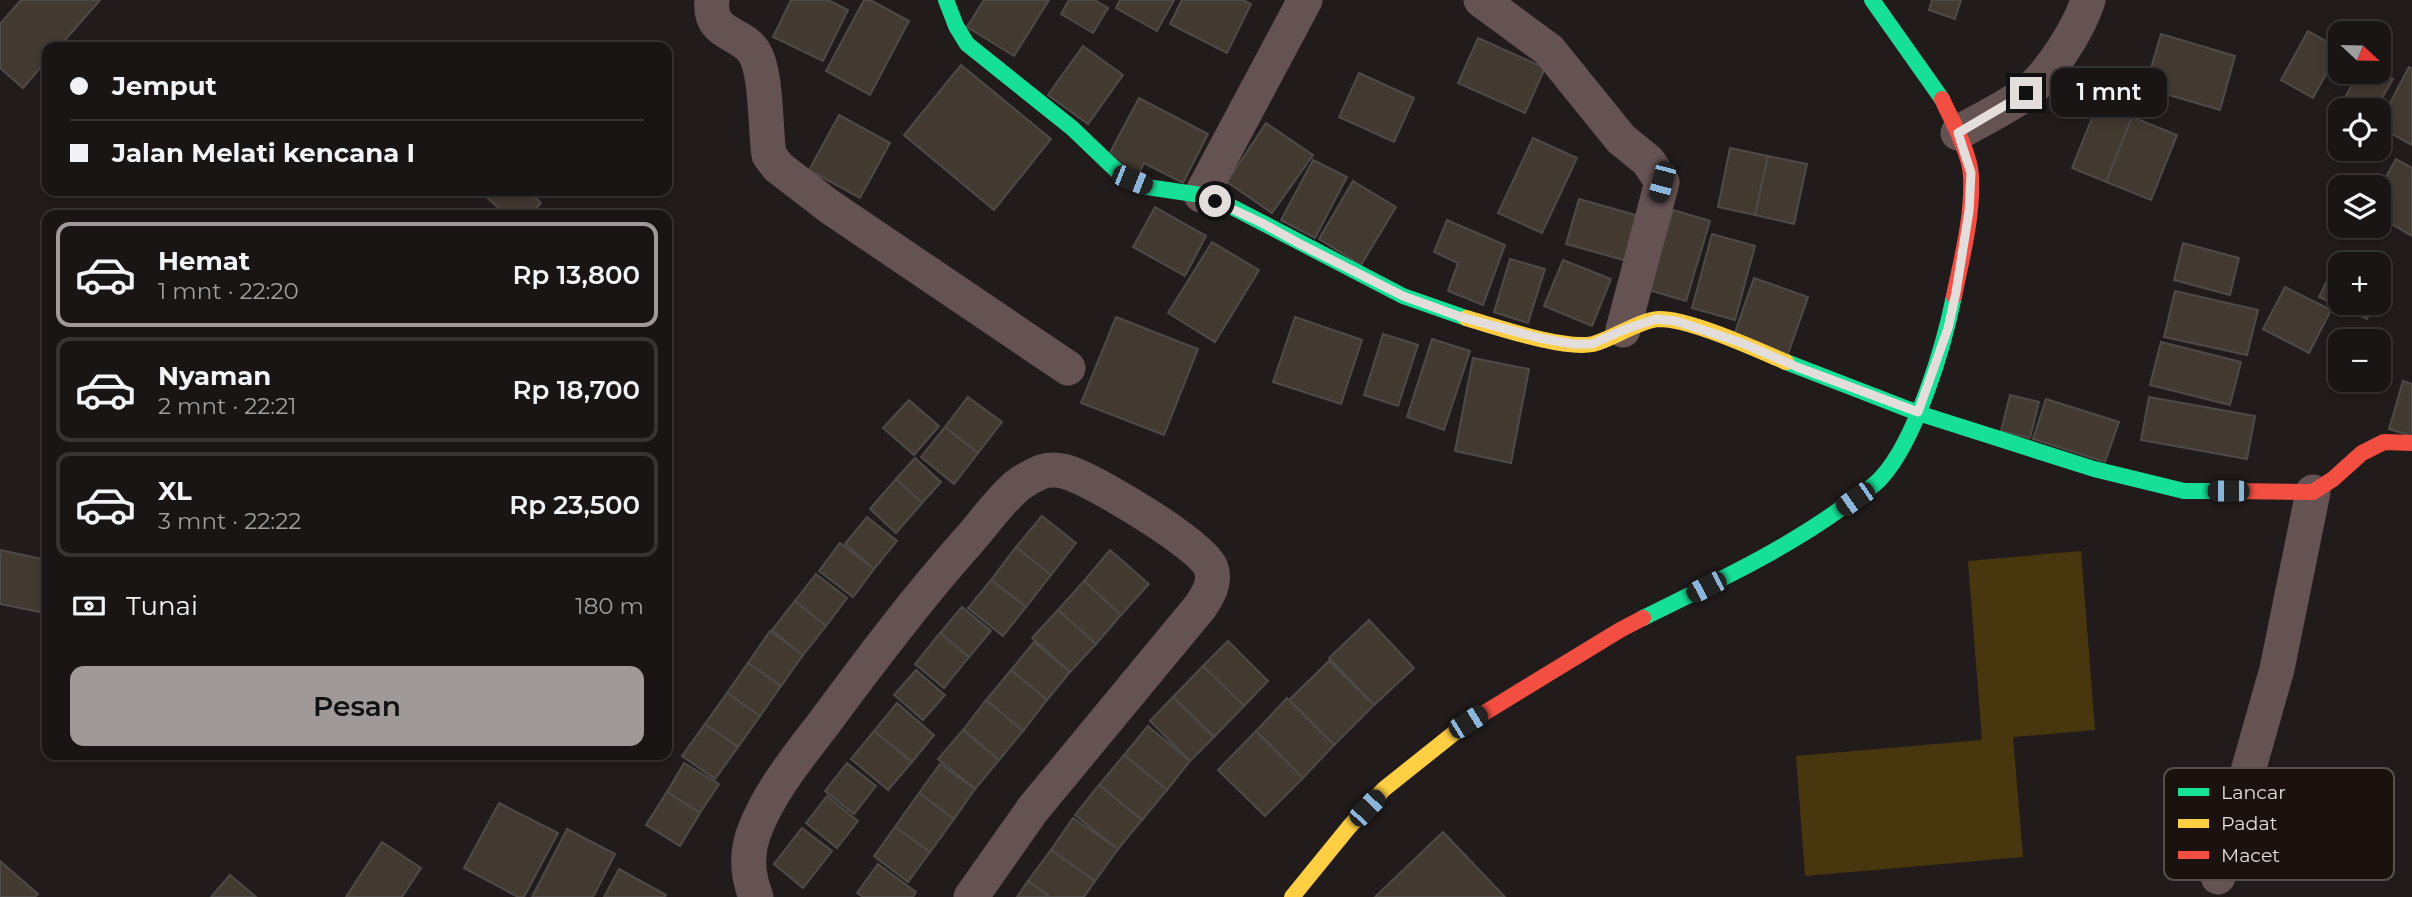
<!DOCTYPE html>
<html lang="id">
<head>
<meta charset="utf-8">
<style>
	body { margin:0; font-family:Montserrat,sans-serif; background:#262222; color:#f1f3f6; height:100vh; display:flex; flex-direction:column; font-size:26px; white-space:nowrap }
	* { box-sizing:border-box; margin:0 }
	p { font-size:23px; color:#9f9fa0 }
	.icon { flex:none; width:38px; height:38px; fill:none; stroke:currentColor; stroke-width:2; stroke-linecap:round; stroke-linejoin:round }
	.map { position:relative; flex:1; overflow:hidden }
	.sheet { position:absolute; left:42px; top:210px; width:630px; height:550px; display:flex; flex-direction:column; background:#191514; border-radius:14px; box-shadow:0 4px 10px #0003,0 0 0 2px #373434 }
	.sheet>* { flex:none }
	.hud { position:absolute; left:42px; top:42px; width:630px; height:154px; border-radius:14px; box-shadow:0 4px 10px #0003,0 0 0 2px #373434; display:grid; align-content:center; height:154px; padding:0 28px; background:#191514 }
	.needle { width:46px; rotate:112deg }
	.controls { position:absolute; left:2328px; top:21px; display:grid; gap:14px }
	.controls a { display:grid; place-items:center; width:63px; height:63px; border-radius:14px; background:#191514; box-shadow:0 4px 10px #0003,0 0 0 2px #373434; font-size:35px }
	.end { position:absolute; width:32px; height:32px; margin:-16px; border:9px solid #e3dddb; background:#111; box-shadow:0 0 0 4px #111 }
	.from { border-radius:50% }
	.bubble { position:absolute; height:49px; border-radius:14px; background:#191514; box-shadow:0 4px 10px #0003,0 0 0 2px #373434; font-size:23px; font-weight:600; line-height:49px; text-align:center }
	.car { position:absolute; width:21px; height:42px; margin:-21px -10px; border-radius:9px; box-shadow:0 0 5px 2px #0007; background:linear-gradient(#222 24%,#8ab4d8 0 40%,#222 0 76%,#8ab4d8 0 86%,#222 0) }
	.hud b { display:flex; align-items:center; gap:24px; height:66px; font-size:26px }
	.hud b+b { border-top:2px solid #373434 }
	.hud i { width:18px; height:18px; background:#f1f3f6 }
	ul { padding:12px 0 0; list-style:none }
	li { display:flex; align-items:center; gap:21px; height:105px; margin:0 14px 10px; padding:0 14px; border:4px solid #373434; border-radius:14px }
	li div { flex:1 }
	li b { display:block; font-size:26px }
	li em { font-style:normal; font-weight:600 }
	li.selected { border-color:#9f9998 }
	li>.icon { width:63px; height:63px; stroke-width:1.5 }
	.pay { display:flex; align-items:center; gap:18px; height:77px; padding:0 28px; font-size:26px }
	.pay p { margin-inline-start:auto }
	.button { display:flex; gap:14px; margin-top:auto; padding:14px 28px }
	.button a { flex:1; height:80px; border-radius:14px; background:#9f9998; color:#111; font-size:28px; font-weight:600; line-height:80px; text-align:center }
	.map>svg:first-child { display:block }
	.park { fill:#48370e }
	.building { fill:#423931; stroke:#4e4a48; stroke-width:2 }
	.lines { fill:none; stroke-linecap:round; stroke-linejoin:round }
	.street { stroke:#655253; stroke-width:35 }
	.fast { stroke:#16e098; stroke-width:16 }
	.slow { stroke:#ffcf43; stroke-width:16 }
	.jam { stroke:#f24e42; stroke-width:16 }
	.route { stroke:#e3dddb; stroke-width:9 }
	.key { fill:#1b120f; stroke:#574f4c; stroke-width:2 }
	.key-label { font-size:19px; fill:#e3dddb }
</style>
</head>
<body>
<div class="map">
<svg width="2412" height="897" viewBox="0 0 2412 897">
	<rect width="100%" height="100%" fill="#211c1b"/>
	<!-- park -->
	<path class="park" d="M2081,551L2095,730L2013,737L2023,857L1805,876L1796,756L1982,740L1968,561Z"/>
	<!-- building -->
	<g class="building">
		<path d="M21,0H100L59,47H47V60L23,88L0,68V24Z"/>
		<path d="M791,0H828L848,10L823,61L773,37Z"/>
		<path d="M864,0H870L909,21L870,95L826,71Z"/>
		<path d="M984,0H1049L1014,56L967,27Z"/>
		<path d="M1069,0H1095L1108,8L1093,33L1061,14Z"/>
		<path d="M1120,0H1174L1157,31L1116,8Z"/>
		<path d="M1182,0H1243L1251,4L1227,53L1170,24Z"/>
		<path d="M1932,0H1961L1955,19L1929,10Z"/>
		<path d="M2308,31L2340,49L2313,98L2281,80Z"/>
		<path d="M2161,34L2235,56L2220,110L2145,88Z"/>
		<path d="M1478,38L1545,68L1525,113L1458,83Z"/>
		<path d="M1083,46L1123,75L1088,124L1048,95Z"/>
		<path d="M961,65L1051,139L994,210L904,135Z"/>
		<path d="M2409,67L2412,69V145L2378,126Z"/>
		<path d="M2378,71L2393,79L2375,110H2346L2340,107L2359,72Z"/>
		<path d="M1359,73L1414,98L1394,142L1339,117Z"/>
		<path d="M1139,98L1208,134L1183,183L1144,163L1137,177L1106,160Z"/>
		<path d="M2098,103L2132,117L2106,182L2072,168Z"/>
		<path d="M839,115L890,143L860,198L809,170Z"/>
		<path d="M2132,117L2177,135L2151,200L2106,182Z"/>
		<path d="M1266,123L1313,155L1272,213L1227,182Z"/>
		<path d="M1533,138L1577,158L1542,233L1498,213Z"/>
		<path d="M1730,148L1768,156L1755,215L1718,207Z"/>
		<path d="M1768,156L1807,164L1794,224L1755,215Z"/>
		<path d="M2396,159L2412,168V236L2378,216V191Z"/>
		<path d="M1313,160L1347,177L1315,238L1281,220Z"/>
		<path d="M1353,181L1396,207L1361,265L1319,239Z"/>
		<path d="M480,191H529L541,203L530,215H506Z"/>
		<path d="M1579,199L1639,216L1627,261L1566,244Z"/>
		<path d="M1155,207L1206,236L1185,276L1133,247Z"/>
		<path d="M1673,210L1710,221L1686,301L1649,290Z"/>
		<path d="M1447,220L1505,245L1483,305L1448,291L1458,263L1434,252Z"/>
		<path d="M1712,234L1755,246L1735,320L1692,308Z"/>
		<path d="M1212,242L1259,270L1215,342L1168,313Z"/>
		<path d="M2183,243L2239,258L2230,295L2174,280Z"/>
		<path d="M2339,256L2356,264H2340V303H2375L2367,319L2319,297Z"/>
		<path d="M1510,259L1545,269L1528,323L1494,312Z"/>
		<path d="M1563,260L1611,279L1592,326L1544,306Z"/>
		<path d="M1754,278L1808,297L1788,354L1734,335Z"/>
		<path d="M2285,287L2331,310L2309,353L2263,329Z"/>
		<path d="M2175,291L2258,310L2247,355L2164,337Z"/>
		<path d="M1116,317L1198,349L1164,435L1081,403Z"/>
		<path d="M1295,317L1362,340L1341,404L1273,382Z"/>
		<path d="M1383,334L1418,345L1398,406L1364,395Z"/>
		<path d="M1432,339L1470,351L1444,430L1407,417Z"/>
		<path d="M2161,342L2241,362L2230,405L2150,385Z"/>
		<path d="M1473,358L1529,369L1511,463L1455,451Z"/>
		<path d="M2403,381L2412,384V436L2389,429Z"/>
		<path d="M2010,395L2039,402L2030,438L2001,431Z"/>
		<path d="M968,397L1002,422L978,453L945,427Z"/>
		<path d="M2149,397L2255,416L2247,459L2141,440Z"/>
		<path d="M2046,399L2119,422L2105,462L2033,439Z"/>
		<path d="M909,400L939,426L914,455L883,428Z"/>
		<path d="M945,427L978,453L954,484L921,457Z"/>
		<path d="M915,458L941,482L922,503L896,479Z"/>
		<path d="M896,479L922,503L896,533L870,509Z"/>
		<path d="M1042,516L1076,543L1051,575L1016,547Z"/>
		<path d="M867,517L897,541L874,569L845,544Z"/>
		<path d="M840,543L874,569L853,597L819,571Z"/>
		<path d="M1016,547L1051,575L1026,607L991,580Z"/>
		<path d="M0,550L47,560V580L40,612L0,604Z"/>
		<path d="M1110,550L1149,584L1121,615L1084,581Z"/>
		<path d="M816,574L847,598L826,626L795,601Z"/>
		<path d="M991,580L1026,607L1003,636L968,608Z"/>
		<path d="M1084,581L1121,615L1096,644L1058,610Z"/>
		<path d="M795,601L826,626L803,655L772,630Z"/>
		<path d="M962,607L991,631L969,657L940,633Z"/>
		<path d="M1058,610L1096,644L1070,672L1032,638Z"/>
		<path d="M1369,620L1414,668L1374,705L1329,658Z"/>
		<path d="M770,631L803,655L781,686L748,663Z"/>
		<path d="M940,633L969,657L944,688L915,664Z"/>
		<path d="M1228,641L1268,681L1244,706L1203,666Z"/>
		<path d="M1034,642L1070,672L1047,700L1011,670Z"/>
		<path d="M1329,661L1374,705L1334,745L1289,700Z"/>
		<path d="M748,663L781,686L760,716L727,693Z"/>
		<path d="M1203,666L1244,706L1214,737L1173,697Z"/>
		<path d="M916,670L945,695L923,720L894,695Z"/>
		<path d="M1011,670L1047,700L1023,731L986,700Z"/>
		<path d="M727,693L760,716L738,747L705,724Z"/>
		<path d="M1173,697L1214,737L1190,761L1150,721Z"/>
		<path d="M1287,698L1334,745L1303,778L1256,731Z"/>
		<path d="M986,700L1023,731L999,760L963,730Z"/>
		<path d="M897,703L934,735L912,762L874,731Z"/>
		<path d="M705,724L738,747L715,779L682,756Z"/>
		<path d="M1148,726L1190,761L1167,790L1124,755Z"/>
		<path d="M963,730L999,760L975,789L938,759Z"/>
		<path d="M874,731L912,762L888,790L851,759Z"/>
		<path d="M1256,731L1303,778L1265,816L1218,770Z"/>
		<path d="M1124,755L1167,790L1142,820L1099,785Z"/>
		<path d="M684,763L719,784L700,813L667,792Z"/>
		<path d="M847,763L876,786L854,814L825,791Z"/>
		<path d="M940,764L975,789L954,819L919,793Z"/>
		<path d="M1099,785L1142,820L1118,849L1075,815Z"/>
		<path d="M667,792L700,813L680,846L646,825Z"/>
		<path d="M919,793L954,819L930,852L895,827Z"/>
		<path d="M827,796L858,821L837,848L806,823Z"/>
		<path d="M499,803L558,833L524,897H518L464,868Z"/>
		<path d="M1073,818L1118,849L1095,881L1051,850Z"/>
		<path d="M895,827L930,852L908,882L874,856Z"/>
		<path d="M802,828L832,851L803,888L774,864Z"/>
		<path d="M567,829L615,854L593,897H532Z"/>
		<path d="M1443,832L1505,897H1375Z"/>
		<path d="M382,842L421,868L402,897H346Z"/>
		<path d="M1051,850L1095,881L1084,897H1050L1028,881Z"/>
		<path d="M0,861L38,894L35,897H0Z"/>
		<path d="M878,864L916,892L913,897H863L857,893Z"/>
		<path d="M619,869L666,895L665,897H604Z"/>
		<path d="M230,875L256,897H211Z"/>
		<path d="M1028,881L1050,897H1017Z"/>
	</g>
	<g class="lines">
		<!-- street -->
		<g class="street">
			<path d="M712,0C708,36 741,31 754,52C767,72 765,128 769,155L778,167L830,207L1068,368"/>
			<path d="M1481,0L1549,50L1621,139L1648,161L1662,182L1623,330"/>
			<path d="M1958,133C1980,120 2004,109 2025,94C2049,76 2079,29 2088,0"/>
			<path d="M1201,195L1305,0"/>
			<path d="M2218,877L2277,669L2313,492"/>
			<path d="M756,897C748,877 746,856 753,835C768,792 800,755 827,719C872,658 918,597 969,540C984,523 1000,500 1018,485C1025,480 1034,475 1041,472C1053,468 1066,471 1077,476C1102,486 1204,546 1211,568C1216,583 1208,595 1200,607L1033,809L971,897"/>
		</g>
		<!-- fast -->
		<g class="fast">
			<path d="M946,0L956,26L967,44L1072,128L1118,172L1147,187L1201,195L1230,206L1403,296L1466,318"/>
			<path d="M1872,0L1942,99"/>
			<path d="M1786,362L1918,413L2094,469L2184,491H2233"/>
			<path d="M1643,618C1711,584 1781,552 1843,507C1856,498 1871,489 1881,478C1916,440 1944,346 1954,296"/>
		</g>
		<!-- slow -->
		<g class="slow">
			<path d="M1466,318C1497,327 1563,350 1593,344C1613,339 1639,320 1659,319C1691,319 1755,349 1786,362"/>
			<path d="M1292,897L1349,827L1384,789L1463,726"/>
		</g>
		<!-- jam -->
		<g class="jam">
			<path d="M1942,99C1952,121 1970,153 1971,176C1973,216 1962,257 1954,296"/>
			<path d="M2233,491L2313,492L2333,479L2362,453L2384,442L2412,443"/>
			<path d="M1463,726L1620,630L1643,618"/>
		</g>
	</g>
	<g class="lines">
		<!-- route -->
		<path class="route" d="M1215,201L1262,223L1300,244L1403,296L1461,317L1539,338L1573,344H1592L1623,330L1656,319L1676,321L1742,343L1797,367L1918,412L1948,328L1956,292L1969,211L1971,173L1958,133L2026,93"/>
	</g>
	<!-- legend -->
	<rect x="2164" y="768" width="230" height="112" rx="10" class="key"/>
	<rect x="2178" y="788" width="31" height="8" fill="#16e098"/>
	<rect x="2178" y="819" width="31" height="9" fill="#ffcf43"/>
	<rect x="2178" y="851" width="31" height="8" fill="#f24e42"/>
	<g class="key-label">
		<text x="2221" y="799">Lancar</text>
		<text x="2221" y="830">Padat</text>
		<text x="2221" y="862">Macet</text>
	</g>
</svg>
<div class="controls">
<a><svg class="needle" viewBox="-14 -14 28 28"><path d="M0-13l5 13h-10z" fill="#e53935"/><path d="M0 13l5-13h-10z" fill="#9f9fa0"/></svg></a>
<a><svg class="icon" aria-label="locate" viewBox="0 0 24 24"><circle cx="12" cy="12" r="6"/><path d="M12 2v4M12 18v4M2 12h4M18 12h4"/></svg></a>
<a><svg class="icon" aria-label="layers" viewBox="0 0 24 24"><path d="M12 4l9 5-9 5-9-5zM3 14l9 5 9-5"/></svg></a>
<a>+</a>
<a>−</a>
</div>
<i class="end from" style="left:1215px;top:201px"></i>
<i class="end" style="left:2026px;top:93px"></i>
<div class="bubble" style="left:2051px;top:68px;width:116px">1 mnt</div>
<i class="car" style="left:1132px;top:180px;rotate:112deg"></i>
<i class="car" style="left:1662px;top:182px;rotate:195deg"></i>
<i class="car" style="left:2228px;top:491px;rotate:270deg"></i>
<i class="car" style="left:1855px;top:499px;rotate:235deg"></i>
<i class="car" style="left:1706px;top:587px;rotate:243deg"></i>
<i class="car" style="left:1468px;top:722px;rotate:58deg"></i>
<i class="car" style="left:1367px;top:808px;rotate:43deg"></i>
<div class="hud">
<b><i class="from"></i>Jemput</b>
<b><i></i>Jalan Melati kencana I</b>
</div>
<section class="sheet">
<ul>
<li class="selected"><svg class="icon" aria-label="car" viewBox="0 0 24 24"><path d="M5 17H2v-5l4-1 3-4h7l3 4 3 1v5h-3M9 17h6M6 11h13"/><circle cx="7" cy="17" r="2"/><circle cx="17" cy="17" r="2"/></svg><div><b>Hemat</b><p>1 mnt · 22:20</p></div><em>Rp 13,800</em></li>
<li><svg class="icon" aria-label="car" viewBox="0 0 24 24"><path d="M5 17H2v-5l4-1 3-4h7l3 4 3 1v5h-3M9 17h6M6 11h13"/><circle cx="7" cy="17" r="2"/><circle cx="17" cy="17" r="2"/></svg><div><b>Nyaman</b><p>2 mnt · 22:21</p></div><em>Rp 18,700</em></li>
<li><svg class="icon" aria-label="car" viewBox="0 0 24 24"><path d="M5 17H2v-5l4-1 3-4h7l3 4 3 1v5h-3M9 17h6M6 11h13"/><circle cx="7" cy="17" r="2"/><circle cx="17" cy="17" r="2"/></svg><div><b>XL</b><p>3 mnt · 22:22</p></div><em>Rp 23,500</em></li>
</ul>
<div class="pay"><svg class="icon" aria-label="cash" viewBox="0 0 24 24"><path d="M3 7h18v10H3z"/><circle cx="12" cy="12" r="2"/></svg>Tunai<p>180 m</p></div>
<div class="button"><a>Pesan</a></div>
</section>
</div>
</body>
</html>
